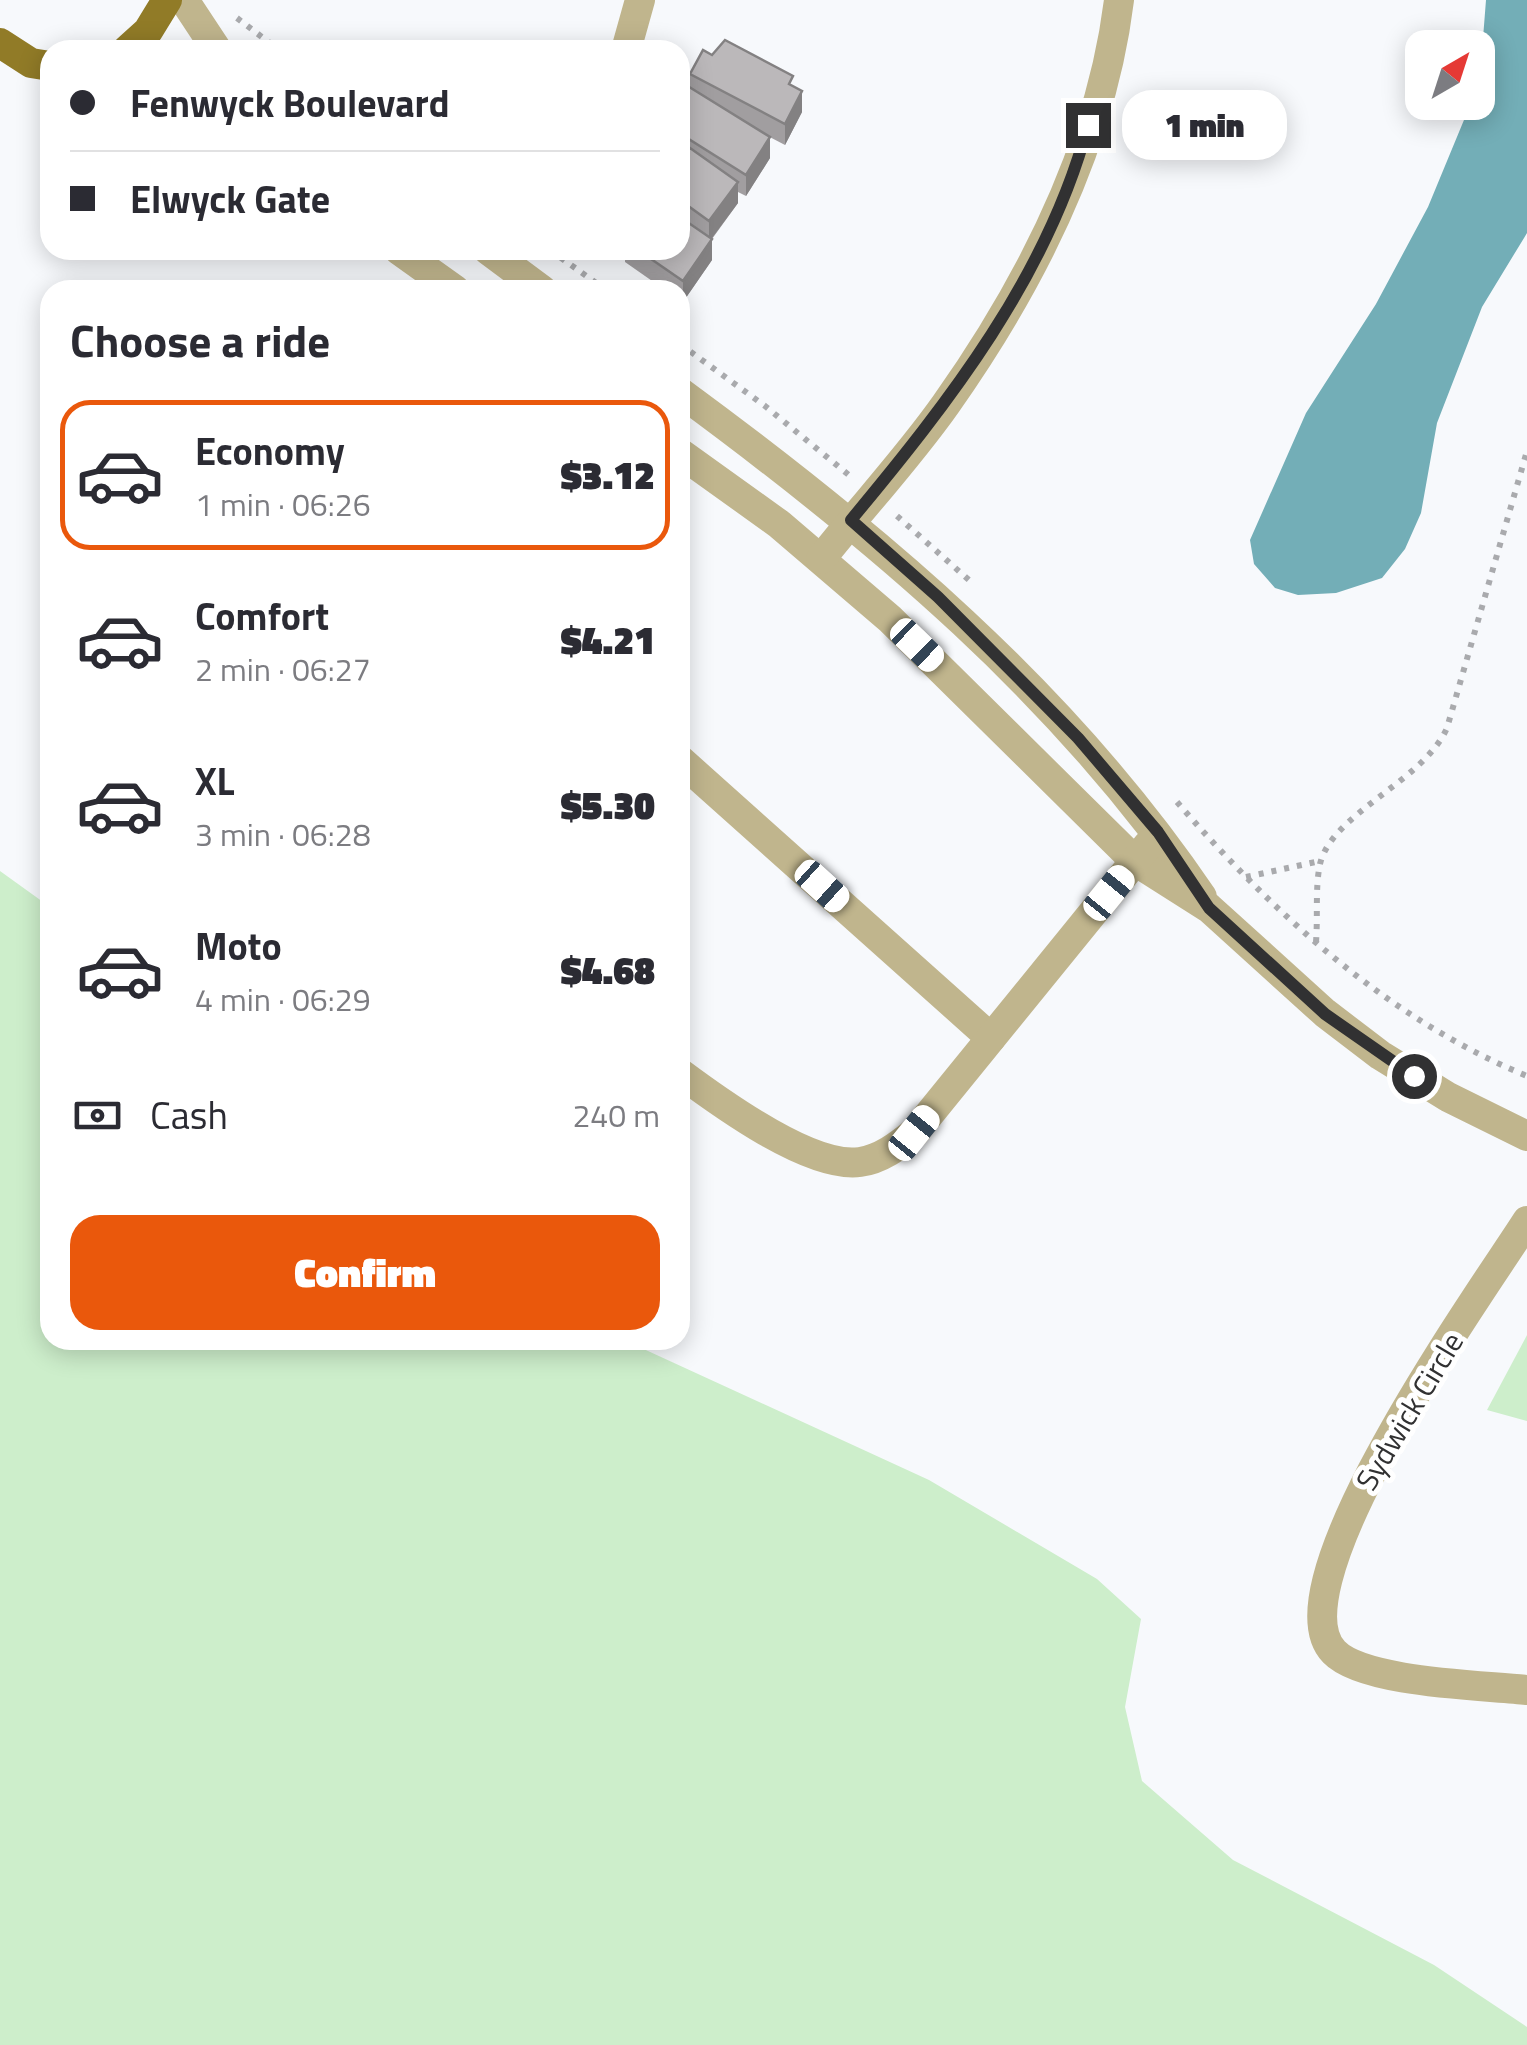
<!DOCTYPE html>
<html lang="en">
<head>
<meta charset="utf-8">
<style>
	body { margin:0; font-family:"Titillium Web",sans-serif; background:#f2f2f3; color:#2b2b33; height:100vh; display:flex; flex-direction:column; font-size:38px; white-space:nowrap }
	* { box-sizing:border-box; margin:0 }
	p { font-size:32px; color:#7c7c81 }
	.icon { flex:none; width:55px; height:55px; fill:none; stroke:currentColor; stroke-width:2; stroke-linecap:round; stroke-linejoin:round }
	.map { position:relative; flex:1; overflow:hidden }
	.sheet { position:absolute; left:40px; top:280px; width:650px; height:1070px; display:flex; flex-direction:column; background:#fff; border-radius:30px; box-shadow:0 5px 25px #0003 }
	.sheet>* { flex:none }
	.guide { position:absolute; left:40px; top:40px; width:650px; height:220px; border-radius:30px; box-shadow:0 5px 25px #0003; display:grid; align-content:center; height:220px; padding:0 30px; background:#fff }
	.needle { width:65px; rotate:39deg }
	.fabs { position:absolute; left:1405px; top:30px; display:grid; gap:20px }
	.fabs a { display:grid; place-items:center; width:90px; height:90px; border-radius:20px; background:#fff; box-shadow:0 5px 25px #0003; font-size:50px }
	.end { position:absolute; width:45px; height:45px; margin:-22px; border:12px solid #313132; background:#fff; box-shadow:0 0 0 5px #fff }
	.from { border-radius:50% }
	.bubble { position:absolute; height:70px; border-radius:30px; background:#fff; box-shadow:0 5px 25px #0003; font-size:32px; font-weight:800; line-height:70px; text-align:center }
	.car { position:absolute; width:30px; height:60px; margin:-30px -15px; border-radius:12px; box-shadow:0 0 8px 2px #0007; background:linear-gradient(#fff 24%,#345 0 40%,#fff 0 76%,#345 0 86%,#fff 0) }
	.guide b { display:flex; align-items:center; gap:35px; height:95px; font-size:38px }
	.guide b+b { border-top:2px solid #e1e1e2 }
	.guide i { width:25px; height:25px; background:#2b2b33 }
	ul { padding:0; list-style:none }
	li { display:flex; align-items:center; gap:30px; height:150px; margin:0 20px 15px; padding:0 10px; border:5px solid transparent; border-radius:30px }
	li div { flex:1 }
	li b { display:block; font-size:38px }
	li em { font-style:normal; font-weight:800 }
	li.selected { border-color:#ea580c }
	li>.icon { width:90px; height:90px; stroke-width:1.5 }
	h2 { padding:0 30px; font-size:45px; line-height:120px }
	.pay { display:flex; align-items:center; gap:25px; height:110px; padding:0 30px; font-size:38px }
	.pay p { margin-inline-start:auto }
	.cta { display:flex; gap:20px; margin-top:auto; padding:20px 30px }
	.cta a { flex:1; height:115px; border-radius:30px; background:#ea580c; color:#fff; font-size:40px; font-weight:800; line-height:115px; text-align:center }
	.map>svg:first-child { display:block }
	.green { fill:#cdeecb }
	.water { fill:#73aeb7 }
	.lines { fill:none; stroke-linecap:round; stroke-linejoin:round }
	.path { stroke:#a9aaad; stroke-width:6; stroke-dasharray:5 8; stroke-linecap:butt }
	.minor { stroke:#c0b58d; stroke-width:30 }
	.major { stroke:#917b27; stroke-width:30 }
	.wall { fill:#a19ea0 }
	.shaded-wall { fill:#838182 }
	.building { fill:#bbb8ba; stroke:#838182; stroke-width:2.5 }
	.route { stroke:#313132; stroke-width:12 }
	.labels { text-anchor:middle; dominant-baseline:central; stroke-width:10; stroke-linejoin:round; paint-order:stroke }
	.street-label { font-size:30px; fill:#313132; stroke:#fff }
</style>
</head>
<body>
<div class="map">
<svg width="1527" height="2045" viewBox="0 0 1527 2045">
	<rect width="100%" height="100%" fill="#f7f9fc"/>
	<!-- green -->
	<g class="green">
		<path d="M0,871L50,907V1340H624L929,1480L1097,1579L1141,1619L1125,1707L1142,1781L1233,1860L1434,1965L1527,2027V2045H0Z"/>
		<path d="M1527,1335V1421L1487,1410Z"/>
	</g>
	<!-- water -->
	<path class="water" d="M1486,0H1527V233L1482,307L1437,423L1421,513L1405,549L1382,578L1336,593L1298,595L1275,588L1254,564L1250,540L1306,413L1376,304L1428,207L1471,103L1478,102Z"/>
	<g class="lines">
		<!-- path -->
		<g class="path">
			<path d="M237,18L279,50"/>
			<path d="M550,250L606,290"/>
			<path d="M680,344L765,406L850,476"/>
			<path d="M897,516L970,581"/>
			<path d="M1177,802C1274,914 1388,1019 1527,1076"/>
			<path d="M1246,877L1320,861"/>
			<path d="M1316,942C1318,917 1315,887 1320,864C1332,813 1423,782 1447,728L1527,451"/>
		</g>
		<!-- minor -->
		<g class="minor">
			<path d="M184,0L217,50"/>
			<path d="M626,50L640,0"/>
			<path d="M399,250L455,290"/>
			<path d="M488,250L542,290"/>
			<path d="M680,392C876,536 1065,694 1202,897"/>
			<path d="M680,453L779,524L890,619L1135,861L1209,908L1325,1013L1380,1055L1448,1097L1527,1136"/>
			<path d="M821,559C862,507 908,458 946,404C1030,285 1101,147 1119,0"/>
			<path d="M680,760L991,1038"/>
			<path d="M680,1073C719,1102 810,1169 860,1162C881,1159 898,1146 914,1133L1148,845"/>
			<path d="M1527,1221C1485,1287 1270,1586 1334,1652C1364,1683 1483,1685 1527,1690"/>
		</g>
		<!-- major -->
		<g class="major">
			<path d="M0,43L31,63L50,66"/>
			<path d="M127,50L148,31L167,0"/>
		</g>
	</g>
	<!-- wall -->
	<path class="wall" d="M712,55L793,87L802,112L785,145L762,133L770,158L746,196L738,192V203L712,239V260L683,302L680,300V290H665L625,262V250H680V152L684,155V151L680,148V95L690,87V74Z"/>
	<!-- shaded-wall -->
	<g class="shaded-wall">
		<path d="M802,91V112L785,145V124Z"/>
		<path d="M770,137V158L746,196V175Z"/>
		<path d="M738,182V203L709,242V221Z"/>
		<path d="M712,239V260L683,302V281Z"/>
	</g>
	<!-- building -->
	<g class="building">
		<path d="M725,40L793,76L789,84L802,91L785,124L690,74L703,50L712,55Z"/>
		<path d="M686,85L770,137L746,175L684,136L687,131L680,127V95Z"/>
		<path d="M690,148L738,182L709,221L680,200V152L685,156Z"/>
		<path d="M680,217L712,239L683,281L638,250H680Z"/>
	</g>
	<g class="lines">
		<!-- route -->
		<path class="route" d="M1088,125C1048,276 949,402 851,520L938,597L1078,738L1158,832L1209,908L1325,1014L1414,1076"/>
	</g>
	<g class="labels">
		<!-- street labels -->
		<g class="street-label">
			<text transform="translate(1409 1411) rotate(-59)">Sydwick Circle</text>
		</g>
	</g>
</svg>
<div class="fabs">
<a><svg class="needle" viewBox="-14 -14 28 28"><path d="M0-13l5 13h-10z" fill="#e53935"/><path d="M0 13l5-13h-10z" fill="#7c7c81"/></svg></a>
</div>
<i class="end from" style="left:1414px;top:1076px"></i>
<i class="end" style="left:1088px;top:125px"></i>
<div class="bubble" style="left:1122px;top:90px;width:165px">1 min</div>
<i class="car" style="left:917px;top:645px;rotate:134deg"></i>
<i class="car" style="left:822px;top:886px;rotate:132deg"></i>
<i class="car" style="left:1109px;top:893px;rotate:39deg"></i>
<i class="car" style="left:914px;top:1133px;rotate:39deg"></i>
<div class="guide">
<b><i class="from"></i>Fenwyck Boulevard</b>
<b><i></i>Elwyck Gate</b>
</div>
<section class="sheet">
<h2>Choose a ride</h2>
<ul>
<li class="selected"><svg class="icon" aria-label="car" viewBox="0 0 24 24"><path d="M5 17H2v-5l4-1 3-4h7l3 4 3 1v5h-3M9 17h6M6 11h13"/><circle cx="7" cy="17" r="2"/><circle cx="17" cy="17" r="2"/></svg><div><b>Economy</b><p>1 min · 06:26</p></div><em>$3.12</em></li>
<li><svg class="icon" aria-label="car" viewBox="0 0 24 24"><path d="M5 17H2v-5l4-1 3-4h7l3 4 3 1v5h-3M9 17h6M6 11h13"/><circle cx="7" cy="17" r="2"/><circle cx="17" cy="17" r="2"/></svg><div><b>Comfort</b><p>2 min · 06:27</p></div><em>$4.21</em></li>
<li><svg class="icon" aria-label="car" viewBox="0 0 24 24"><path d="M5 17H2v-5l4-1 3-4h7l3 4 3 1v5h-3M9 17h6M6 11h13"/><circle cx="7" cy="17" r="2"/><circle cx="17" cy="17" r="2"/></svg><div><b>XL</b><p>3 min · 06:28</p></div><em>$5.30</em></li>
<li><svg class="icon" aria-label="car" viewBox="0 0 24 24"><path d="M5 17H2v-5l4-1 3-4h7l3 4 3 1v5h-3M9 17h6M6 11h13"/><circle cx="7" cy="17" r="2"/><circle cx="17" cy="17" r="2"/></svg><div><b>Moto</b><p>4 min · 06:29</p></div><em>$4.68</em></li>
</ul>
<div class="pay"><svg class="icon" aria-label="cash" viewBox="0 0 24 24"><path d="M3 7h18v10H3z"/><circle cx="12" cy="12" r="2"/></svg>Cash<p>240 m</p></div>
<div class="cta"><a>Confirm</a></div>
</section>
</div>
</body>
</html>
